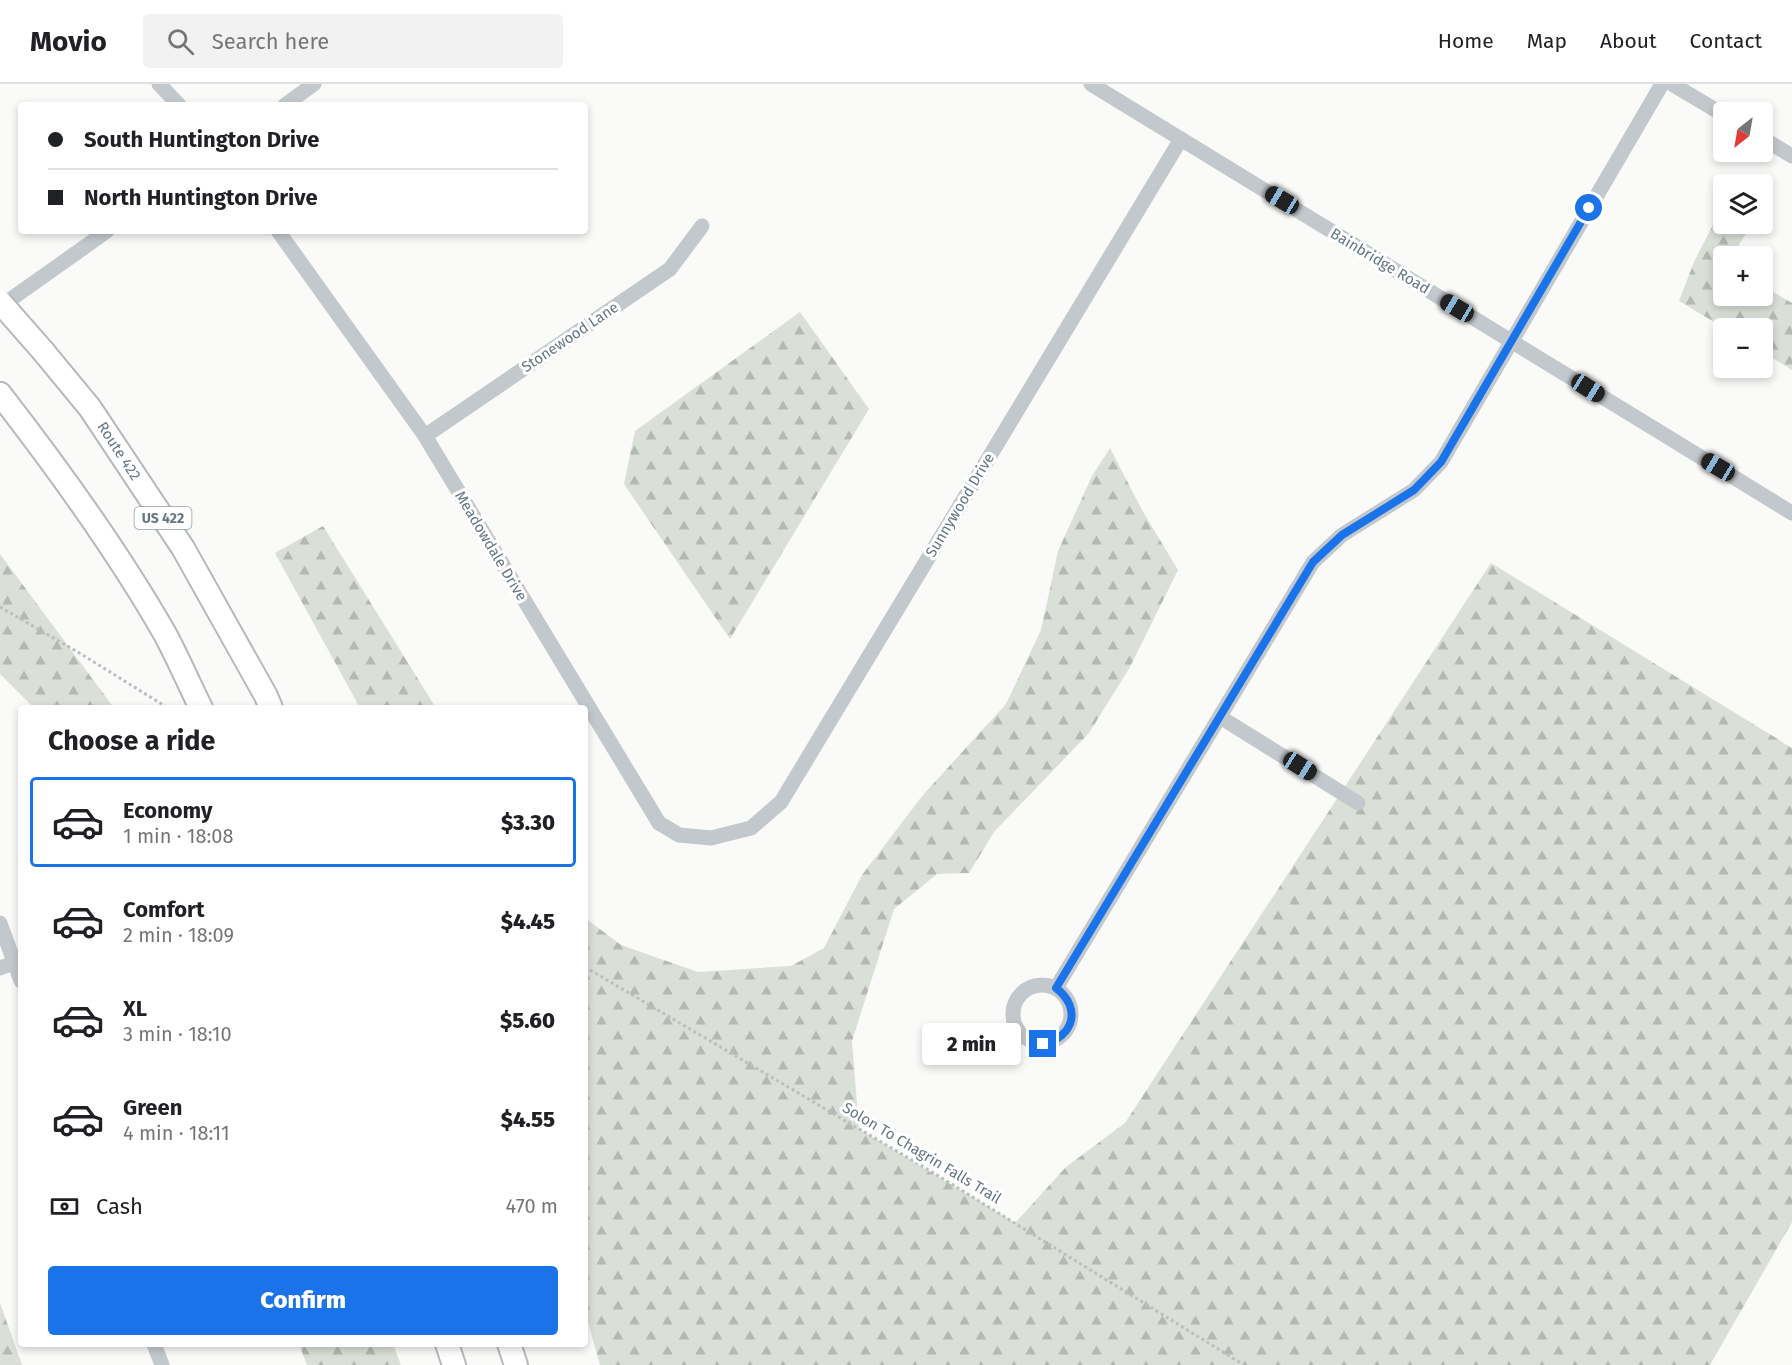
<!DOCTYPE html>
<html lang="en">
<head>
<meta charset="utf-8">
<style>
	body { margin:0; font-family:"Fira Sans",sans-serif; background:#f2f2f2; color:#202124; height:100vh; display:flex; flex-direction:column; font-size:22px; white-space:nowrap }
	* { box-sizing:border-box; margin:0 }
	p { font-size:20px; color:#757577 }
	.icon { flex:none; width:33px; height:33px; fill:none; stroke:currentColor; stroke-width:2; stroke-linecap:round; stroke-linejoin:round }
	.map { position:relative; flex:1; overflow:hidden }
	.side { position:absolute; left:18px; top:621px; width:570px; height:642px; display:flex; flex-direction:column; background:#fff; border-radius:6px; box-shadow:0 3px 9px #0003 }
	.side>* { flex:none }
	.banner { position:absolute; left:18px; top:18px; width:570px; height:132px; border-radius:6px; box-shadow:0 3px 9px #0003; display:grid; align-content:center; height:132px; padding:0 30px; background:#fff }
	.needle { width:39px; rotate:211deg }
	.tools { position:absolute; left:1713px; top:18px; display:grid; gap:12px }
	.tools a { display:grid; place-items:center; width:60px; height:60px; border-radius:6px; background:#fff; box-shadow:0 3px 9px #0003; font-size:30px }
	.end { position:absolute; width:27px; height:27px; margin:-14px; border:8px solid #1a73e8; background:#fff; box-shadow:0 0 0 3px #fff }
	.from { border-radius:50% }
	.bubble { position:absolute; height:42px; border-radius:6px; background:#fff; box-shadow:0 3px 9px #0003; font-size:20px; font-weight:800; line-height:42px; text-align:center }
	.car { position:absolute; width:18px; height:36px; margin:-18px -9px; border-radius:8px; box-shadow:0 0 4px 2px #0007; background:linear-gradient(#222 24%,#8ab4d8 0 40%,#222 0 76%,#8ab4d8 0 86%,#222 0) }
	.banner b { display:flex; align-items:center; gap:21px; height:57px; font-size:22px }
	.banner b+b { border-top:2px solid #e0e0e0 }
	.banner i { width:15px; height:15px; background:#202124 }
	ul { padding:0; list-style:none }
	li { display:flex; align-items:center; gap:18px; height:90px; margin:0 12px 9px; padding:0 18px; border:3px solid transparent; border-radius:6px }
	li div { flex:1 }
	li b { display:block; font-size:22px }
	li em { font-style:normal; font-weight:800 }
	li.on { border-color:#1a73e8 }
	li>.icon { width:54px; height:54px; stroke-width:1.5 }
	h2 { padding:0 30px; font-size:27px; line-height:72px }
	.pay { display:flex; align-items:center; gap:15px; height:66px; padding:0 30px; font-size:22px }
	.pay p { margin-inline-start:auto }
	.button { display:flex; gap:12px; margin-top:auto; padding:12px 30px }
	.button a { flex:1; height:69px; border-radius:6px; background:#1a73e8; color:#fff; font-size:24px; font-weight:800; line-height:69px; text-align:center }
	header { display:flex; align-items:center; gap:36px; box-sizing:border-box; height:84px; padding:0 30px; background:#fff; border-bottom:2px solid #e0e0e0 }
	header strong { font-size:28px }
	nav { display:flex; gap:33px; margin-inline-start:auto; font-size:21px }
	.search { width:420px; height:54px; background:#f2f2f2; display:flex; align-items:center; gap:15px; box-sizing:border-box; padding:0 21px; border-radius:6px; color:#757577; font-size:22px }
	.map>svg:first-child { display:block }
	.forest { fill:url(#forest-firs) }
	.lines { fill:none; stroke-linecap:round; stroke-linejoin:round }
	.highway-casing { stroke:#b4b9bd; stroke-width:26 }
	.path { stroke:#bbbfc2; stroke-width:3; stroke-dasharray:3 3; stroke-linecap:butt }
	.minor { stroke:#c3c8cc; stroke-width:15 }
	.highway { stroke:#fff; stroke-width:22 }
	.highway-bridge-casing { stroke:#b4b9bd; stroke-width:26; stroke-linecap:butt }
	.highway-bridge { stroke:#fff; stroke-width:22 }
	.route { stroke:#1a73e8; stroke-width:8 }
	.labels { text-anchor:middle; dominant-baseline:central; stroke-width:6; stroke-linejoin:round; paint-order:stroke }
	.shield { fill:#fff; stroke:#939fa8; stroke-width:1.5 }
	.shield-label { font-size:14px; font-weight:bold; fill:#657683 }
	.street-label { font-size:15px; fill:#657683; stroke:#fff }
</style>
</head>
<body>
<header>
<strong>Movio</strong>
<div class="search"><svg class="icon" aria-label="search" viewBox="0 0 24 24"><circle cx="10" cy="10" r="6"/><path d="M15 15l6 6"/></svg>Search here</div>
<nav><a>Home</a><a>Map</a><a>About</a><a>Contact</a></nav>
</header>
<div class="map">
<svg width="1792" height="1281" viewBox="0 0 1792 1281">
	<defs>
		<pattern id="forest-firs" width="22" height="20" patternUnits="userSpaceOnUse" patternTransform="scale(1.5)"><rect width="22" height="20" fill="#dadfd7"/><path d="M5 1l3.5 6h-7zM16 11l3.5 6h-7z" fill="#b4b9b4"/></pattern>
	</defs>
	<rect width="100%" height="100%" fill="#fafaf8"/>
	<!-- forest -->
	<g class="forest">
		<path d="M1723,121L1724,140H1752L1732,172H1724V212H1762L1763,202L1792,219V286L1763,268L1762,244H1724L1679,217L1694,178Z"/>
		<path d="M800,228L869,325L730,555L624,400L635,347Z"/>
		<path d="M1110,364L1142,426L1178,486L1130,583L1089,649L994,748L969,789L937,790L894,825L852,957L859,1045L1015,1139L1066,1083L1125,1039L1491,479L1792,664V1138L1710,1281H600L585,1227V834L621,861L698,888L791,882L824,864L862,791L923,711L1006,620L1041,546L1058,467L1092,392Z"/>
		<path d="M323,442L436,624H360L275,469Z"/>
		<path d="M0,470L114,624H34L0,590Z"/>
		<path d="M0,1219L22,1281H0Z"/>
		<path d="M299,1260H393L401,1281H307Z"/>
	</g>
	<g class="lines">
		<!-- highway casing -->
		<g class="highway-casing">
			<g id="highway">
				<path d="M43,267L90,324L183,464L266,612L271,624"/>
				<path d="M0,310C59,386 117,466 165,550C178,574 189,600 201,624"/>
				<path d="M447,1260L454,1281"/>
				<path d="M509,1260L516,1281"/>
			</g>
		</g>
		<!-- path -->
		<g class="path">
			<path d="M0,523L81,570L168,624"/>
			<path d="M585,883L932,1088L1244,1281"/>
		</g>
		<!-- minor -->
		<g class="minor">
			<path d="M159,0L179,21"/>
			<path d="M1091,0L1792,429"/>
			<path d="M1672,0L1724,31"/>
			<path d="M285,21L314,0"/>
			<path d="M1762,54L1792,72"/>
			<path d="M278,147L425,352L659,739L679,751L711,754L751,744L781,718L1181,55"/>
			<path d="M0,223L107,147"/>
			<path d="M425,352L670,185L702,142"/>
			<path d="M1220,633L1358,719"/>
			<path d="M0,839L21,897"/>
			<path d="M0,884L14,879"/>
			<circle cx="1042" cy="930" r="29"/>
			<path d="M1056,904L1313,478L1342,451L1414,406L1441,378L1662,0"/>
			<path d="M154,1260L162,1281"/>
		</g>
		<!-- highway -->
		<use href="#highway" class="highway"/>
		<!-- highway-bridge casing -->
		<g class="highway-bridge-casing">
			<path id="highway-bridge" d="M0,218L43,267"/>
		</g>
		<!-- highway-bridge -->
		<use href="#highway-bridge" class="highway-bridge"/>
	</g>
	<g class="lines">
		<!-- route -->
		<path class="route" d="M1043,960C1074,953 1082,924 1056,904L1313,478L1342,451L1414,406L1441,378L1589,124"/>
	</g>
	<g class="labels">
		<!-- shield labels -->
		<rect class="shield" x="134.5" y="423" width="57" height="22" rx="4.5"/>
		<g class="shield-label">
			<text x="163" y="434">US 422</text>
		</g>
		<!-- street labels -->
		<g class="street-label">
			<text transform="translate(1380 177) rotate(31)">Bainbridge Road</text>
			<text transform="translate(570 253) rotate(-34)">Stonewood Lane</text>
			<text transform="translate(119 367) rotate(57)">Route 422</text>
			<text transform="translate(960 421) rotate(-59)">Sunnywood Drive</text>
			<text transform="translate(491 462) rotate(59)">Meadowdale Drive</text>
			<text transform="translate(922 1069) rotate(31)">Solon To Chagrin Falls Trail</text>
		</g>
	</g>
</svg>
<div class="tools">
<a><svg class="needle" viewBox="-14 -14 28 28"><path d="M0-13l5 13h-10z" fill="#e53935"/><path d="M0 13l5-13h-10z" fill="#757577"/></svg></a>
<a><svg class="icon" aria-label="layers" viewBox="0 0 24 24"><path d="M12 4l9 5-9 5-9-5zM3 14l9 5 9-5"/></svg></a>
<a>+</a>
<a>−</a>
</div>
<i class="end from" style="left:1589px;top:124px"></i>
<i class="end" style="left:1043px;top:960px"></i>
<div class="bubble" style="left:922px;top:939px;width:99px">2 min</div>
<i class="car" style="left:1282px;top:116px;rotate:301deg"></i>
<i class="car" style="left:1457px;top:224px;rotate:301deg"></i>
<i class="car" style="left:1588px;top:304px;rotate:122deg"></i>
<i class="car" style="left:1718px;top:383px;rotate:301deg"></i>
<i class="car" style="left:1300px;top:682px;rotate:122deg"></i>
<div class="banner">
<b><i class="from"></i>South Huntington Drive</b>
<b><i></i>North Huntington Drive</b>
</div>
<section class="side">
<h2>Choose a ride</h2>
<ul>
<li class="on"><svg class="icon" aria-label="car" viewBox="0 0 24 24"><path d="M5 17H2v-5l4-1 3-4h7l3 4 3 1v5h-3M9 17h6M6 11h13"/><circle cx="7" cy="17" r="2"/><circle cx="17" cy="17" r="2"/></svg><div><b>Economy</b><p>1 min · 18:08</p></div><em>$3.30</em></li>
<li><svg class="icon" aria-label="car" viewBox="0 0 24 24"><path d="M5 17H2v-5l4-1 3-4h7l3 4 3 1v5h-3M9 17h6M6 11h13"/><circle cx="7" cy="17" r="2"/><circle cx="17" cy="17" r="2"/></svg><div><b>Comfort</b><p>2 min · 18:09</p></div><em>$4.45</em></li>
<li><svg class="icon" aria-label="car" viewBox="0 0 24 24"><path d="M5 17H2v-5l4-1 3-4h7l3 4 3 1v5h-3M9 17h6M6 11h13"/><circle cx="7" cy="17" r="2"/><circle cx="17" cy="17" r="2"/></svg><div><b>XL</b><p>3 min · 18:10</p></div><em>$5.60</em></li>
<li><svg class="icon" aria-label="car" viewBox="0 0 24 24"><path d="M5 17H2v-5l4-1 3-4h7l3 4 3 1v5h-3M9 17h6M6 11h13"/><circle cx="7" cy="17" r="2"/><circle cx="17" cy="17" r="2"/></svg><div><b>Green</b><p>4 min · 18:11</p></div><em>$4.55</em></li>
</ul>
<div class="pay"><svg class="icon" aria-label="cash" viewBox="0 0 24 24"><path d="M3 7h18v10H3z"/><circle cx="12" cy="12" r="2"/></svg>Cash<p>470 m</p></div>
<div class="button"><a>Confirm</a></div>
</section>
</div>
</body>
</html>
